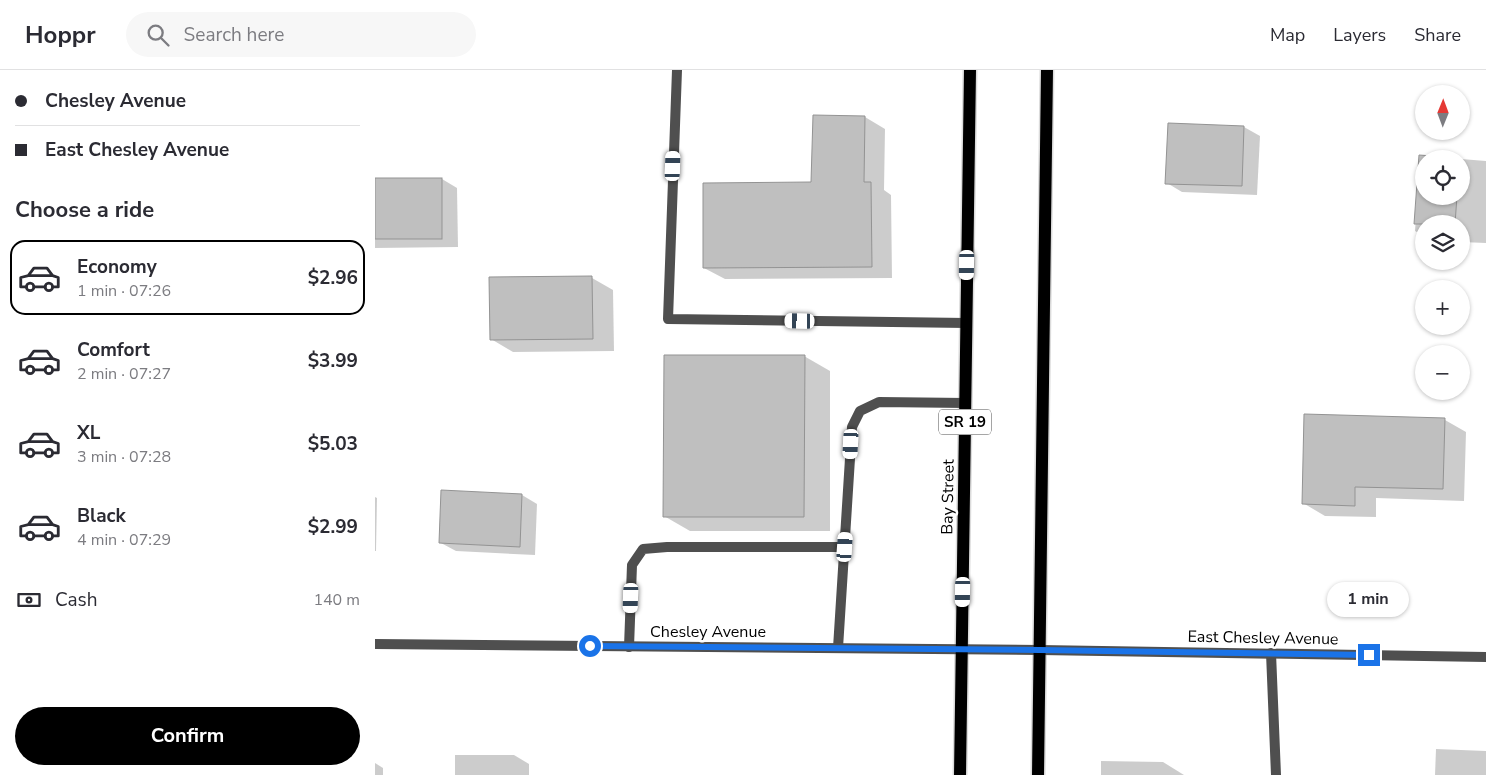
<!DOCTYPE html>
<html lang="en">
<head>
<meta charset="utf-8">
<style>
	body { margin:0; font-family:"Nunito Sans",sans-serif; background:#f7f7f7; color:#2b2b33; height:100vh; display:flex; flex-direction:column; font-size:19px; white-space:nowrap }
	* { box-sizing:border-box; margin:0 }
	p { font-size:16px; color:#7c7c81 }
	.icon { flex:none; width:28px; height:28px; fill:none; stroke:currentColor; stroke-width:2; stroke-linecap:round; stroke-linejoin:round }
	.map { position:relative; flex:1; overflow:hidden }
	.drawer { display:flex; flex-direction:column; background:#fff; width:375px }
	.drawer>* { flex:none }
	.hud { display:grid; align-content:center; height:110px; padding:0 15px; background:#fff }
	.needle { width:32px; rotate:1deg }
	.fabs { position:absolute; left:1040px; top:15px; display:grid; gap:10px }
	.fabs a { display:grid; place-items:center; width:55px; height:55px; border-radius:50%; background:#fff; box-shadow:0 1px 4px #0004; font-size:25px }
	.end { position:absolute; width:22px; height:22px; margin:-11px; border:6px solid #1a73e8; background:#fff; box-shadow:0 0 0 2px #fff }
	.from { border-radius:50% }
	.bubble { position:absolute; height:35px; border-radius:18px; background:#fff; box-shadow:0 1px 4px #0004; font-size:16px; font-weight:700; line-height:35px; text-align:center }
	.car { position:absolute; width:15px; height:30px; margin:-15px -8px; border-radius:6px; box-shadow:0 0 4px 1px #0007; background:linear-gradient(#fff 24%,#345 0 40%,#fff 0 76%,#345 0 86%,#fff 0) }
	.hud b { display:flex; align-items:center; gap:18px; height:48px; font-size:19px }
	.hud b+b { border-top:1px solid #e1e1e2 }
	.hud i { width:12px; height:12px; background:#2b2b33 }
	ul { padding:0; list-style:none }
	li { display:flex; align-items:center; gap:15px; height:75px; margin:0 10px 8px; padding:0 5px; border:2px solid transparent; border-radius:15px }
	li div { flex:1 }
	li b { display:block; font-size:19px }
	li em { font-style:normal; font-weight:700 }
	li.current { border-color:#000 }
	li>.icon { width:45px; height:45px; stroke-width:1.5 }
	h2 { padding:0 15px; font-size:22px; line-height:60px }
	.pay { display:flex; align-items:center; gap:12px; height:55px; padding:0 15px; font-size:19px }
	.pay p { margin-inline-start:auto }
	.cta { display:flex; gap:10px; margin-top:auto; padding:10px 15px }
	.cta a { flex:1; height:58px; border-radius:30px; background:#000; color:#fff; font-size:20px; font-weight:700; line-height:58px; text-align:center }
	header { display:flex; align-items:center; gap:30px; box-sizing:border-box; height:70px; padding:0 25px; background:#fff; border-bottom:1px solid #e1e1e2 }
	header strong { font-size:24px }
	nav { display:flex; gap:28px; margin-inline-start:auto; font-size:18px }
	.search { width:350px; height:45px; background:#f7f7f7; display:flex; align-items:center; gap:12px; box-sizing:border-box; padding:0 18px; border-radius:28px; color:#7c7c81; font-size:19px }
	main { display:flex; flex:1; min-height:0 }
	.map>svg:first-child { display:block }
	.shadow { fill:#0003 }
	.building { fill:#bfbfbf; stroke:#939393 }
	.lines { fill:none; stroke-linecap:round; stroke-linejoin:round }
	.primary-casing { stroke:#dbdbdb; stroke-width:15 }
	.service { stroke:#4f4f4f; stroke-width:10 }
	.minor { stroke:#4f4f4f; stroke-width:10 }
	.primary { stroke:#000; stroke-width:12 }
	.route { stroke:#1a73e8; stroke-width:6 }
	.labels { text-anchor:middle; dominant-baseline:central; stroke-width:5; stroke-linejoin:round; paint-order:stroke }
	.shield { fill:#fff; stroke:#4c4c4c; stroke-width:1 }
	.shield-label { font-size:15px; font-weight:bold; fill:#000 }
	.street-label { font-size:16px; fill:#000; stroke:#fff }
</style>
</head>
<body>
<header>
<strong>Hoppr</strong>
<div class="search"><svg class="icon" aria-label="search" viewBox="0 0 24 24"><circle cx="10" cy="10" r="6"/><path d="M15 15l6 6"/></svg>Search here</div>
<nav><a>Map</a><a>Layers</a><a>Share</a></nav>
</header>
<main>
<section class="drawer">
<div class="hud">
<b><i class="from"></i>Chesley Avenue</b>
<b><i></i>East Chesley Avenue</b>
</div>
<h2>Choose a ride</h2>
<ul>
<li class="current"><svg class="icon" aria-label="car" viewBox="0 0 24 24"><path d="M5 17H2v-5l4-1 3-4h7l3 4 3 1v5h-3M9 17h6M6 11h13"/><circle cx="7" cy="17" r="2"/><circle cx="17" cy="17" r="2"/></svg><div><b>Economy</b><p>1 min · 07:26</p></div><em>$2.96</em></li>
<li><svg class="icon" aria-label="car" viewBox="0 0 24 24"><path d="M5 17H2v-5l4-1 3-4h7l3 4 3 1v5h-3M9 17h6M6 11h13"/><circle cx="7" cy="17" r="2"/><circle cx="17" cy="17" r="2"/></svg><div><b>Comfort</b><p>2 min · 07:27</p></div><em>$3.99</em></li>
<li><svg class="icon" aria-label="car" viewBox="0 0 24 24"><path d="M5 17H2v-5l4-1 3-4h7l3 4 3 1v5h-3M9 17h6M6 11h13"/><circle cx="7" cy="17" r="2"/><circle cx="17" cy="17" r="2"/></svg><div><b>XL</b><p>3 min · 07:28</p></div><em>$5.03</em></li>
<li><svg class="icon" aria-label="car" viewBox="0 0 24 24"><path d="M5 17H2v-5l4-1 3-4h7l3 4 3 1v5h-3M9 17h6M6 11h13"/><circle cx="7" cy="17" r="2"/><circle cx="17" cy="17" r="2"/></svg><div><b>Black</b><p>4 min · 07:29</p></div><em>$2.99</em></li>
</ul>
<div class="pay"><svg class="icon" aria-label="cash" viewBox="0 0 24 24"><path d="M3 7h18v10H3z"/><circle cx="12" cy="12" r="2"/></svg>Cash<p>140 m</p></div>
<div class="cta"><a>Confirm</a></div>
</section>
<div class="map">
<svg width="1111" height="705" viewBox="0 0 1111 705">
	<rect width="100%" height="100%" fill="#fff"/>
	<!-- shadow -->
	<g class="shadow">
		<path d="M439,47H490L510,59L509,120L516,125L517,208L350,209L329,198L438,113Z"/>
		<path d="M794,54L869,57L885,66L882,125L807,122L792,113Z"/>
		<path d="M1045,87L1076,89H1049V126H1086V89L1111,91V173L1086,172V154H1049V166L1040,161Z"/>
		<path d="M67,109L82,118L83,177L0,178V110Z"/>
		<path d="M217,208L238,220L239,281L138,282L116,269Z"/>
		<path d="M429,286L455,301V461H315L289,446Z"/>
		<path d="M1070,350L1091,362L1089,431L1001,428V447L950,446L928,433Z"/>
		<path d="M147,425L162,434L160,485L81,481L66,473Z"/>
		<path d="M0,427L2,428L1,481H0Z"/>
		<path d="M1061,679L1111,681V705H1060Z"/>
		<path d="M80,685H139L154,694V705H80Z"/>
		<path d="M726,691L788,692L809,705H726Z"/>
		<path d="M0,693L8,698V705H0Z"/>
	</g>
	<!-- building -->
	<g class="building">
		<path d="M438,45L490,46L489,112H496L497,197L328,198V113L436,112Z"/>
		<path d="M793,53L869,56L867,116L790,114Z"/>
		<path d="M1044,85L1085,88L1049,89V126H1082L1080,154H1039Z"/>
		<rect x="0" y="108" width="67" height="61"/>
		<path d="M217,206L218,269L115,270L114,207Z"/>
		<path d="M289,285H430L429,447H288Z"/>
		<path d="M929,344L1070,348L1068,419L980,417V436L927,434Z"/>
		<path d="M66,420L147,424L145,477L64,473Z"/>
	</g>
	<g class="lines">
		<!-- primary casing -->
		<g class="primary-casing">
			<g id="primary">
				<path d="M585,705L595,0"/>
				<path d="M663,705L672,0"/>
			</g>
		</g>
		<!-- service -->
		<g class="service">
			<path d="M302,0L293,249L592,253"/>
			<path d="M254,577L257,495L268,479L292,477H470"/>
			<path d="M463,578L477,357L485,341L504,332L591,333"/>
			<path d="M896,583L901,705"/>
		</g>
		<!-- minor -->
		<path class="minor" d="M0,574L665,580L1111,587"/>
		<!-- primary -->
		<use href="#primary" class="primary"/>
	</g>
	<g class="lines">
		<!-- route -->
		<path class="route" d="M215,576L665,580L994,585"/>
	</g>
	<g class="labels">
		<!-- shield labels -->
		<rect class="shield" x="564" y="339.5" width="52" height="25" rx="4"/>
		<g class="shield-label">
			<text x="590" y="352">SR 19</text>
		</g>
		<!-- street labels -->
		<g class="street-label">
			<text transform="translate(573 427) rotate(-89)">Bay Street</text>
			<text x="333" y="562">Chesley Avenue</text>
			<text transform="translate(888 568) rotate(1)">East Chesley Avenue</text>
		</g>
	</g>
</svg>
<div class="fabs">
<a><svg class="needle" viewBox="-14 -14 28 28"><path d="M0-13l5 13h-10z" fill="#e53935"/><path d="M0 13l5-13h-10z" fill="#7c7c81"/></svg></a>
<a><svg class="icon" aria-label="locate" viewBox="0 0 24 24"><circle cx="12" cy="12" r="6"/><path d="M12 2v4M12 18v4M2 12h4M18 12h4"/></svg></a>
<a><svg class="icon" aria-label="layers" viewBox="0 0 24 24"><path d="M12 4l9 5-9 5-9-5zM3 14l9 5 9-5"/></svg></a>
<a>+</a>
<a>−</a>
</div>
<i class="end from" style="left:215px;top:576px"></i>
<i class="end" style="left:994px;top:585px"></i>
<div class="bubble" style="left:952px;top:512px;width:82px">1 min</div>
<i class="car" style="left:298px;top:96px;rotate:2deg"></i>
<i class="car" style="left:592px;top:195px;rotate:181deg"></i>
<i class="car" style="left:425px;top:251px;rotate:271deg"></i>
<i class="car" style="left:476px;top:374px;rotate:183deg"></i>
<i class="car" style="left:470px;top:477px;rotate:4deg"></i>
<i class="car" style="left:588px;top:522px;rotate:181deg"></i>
<i class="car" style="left:256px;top:528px;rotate:182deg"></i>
</div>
</main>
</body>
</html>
